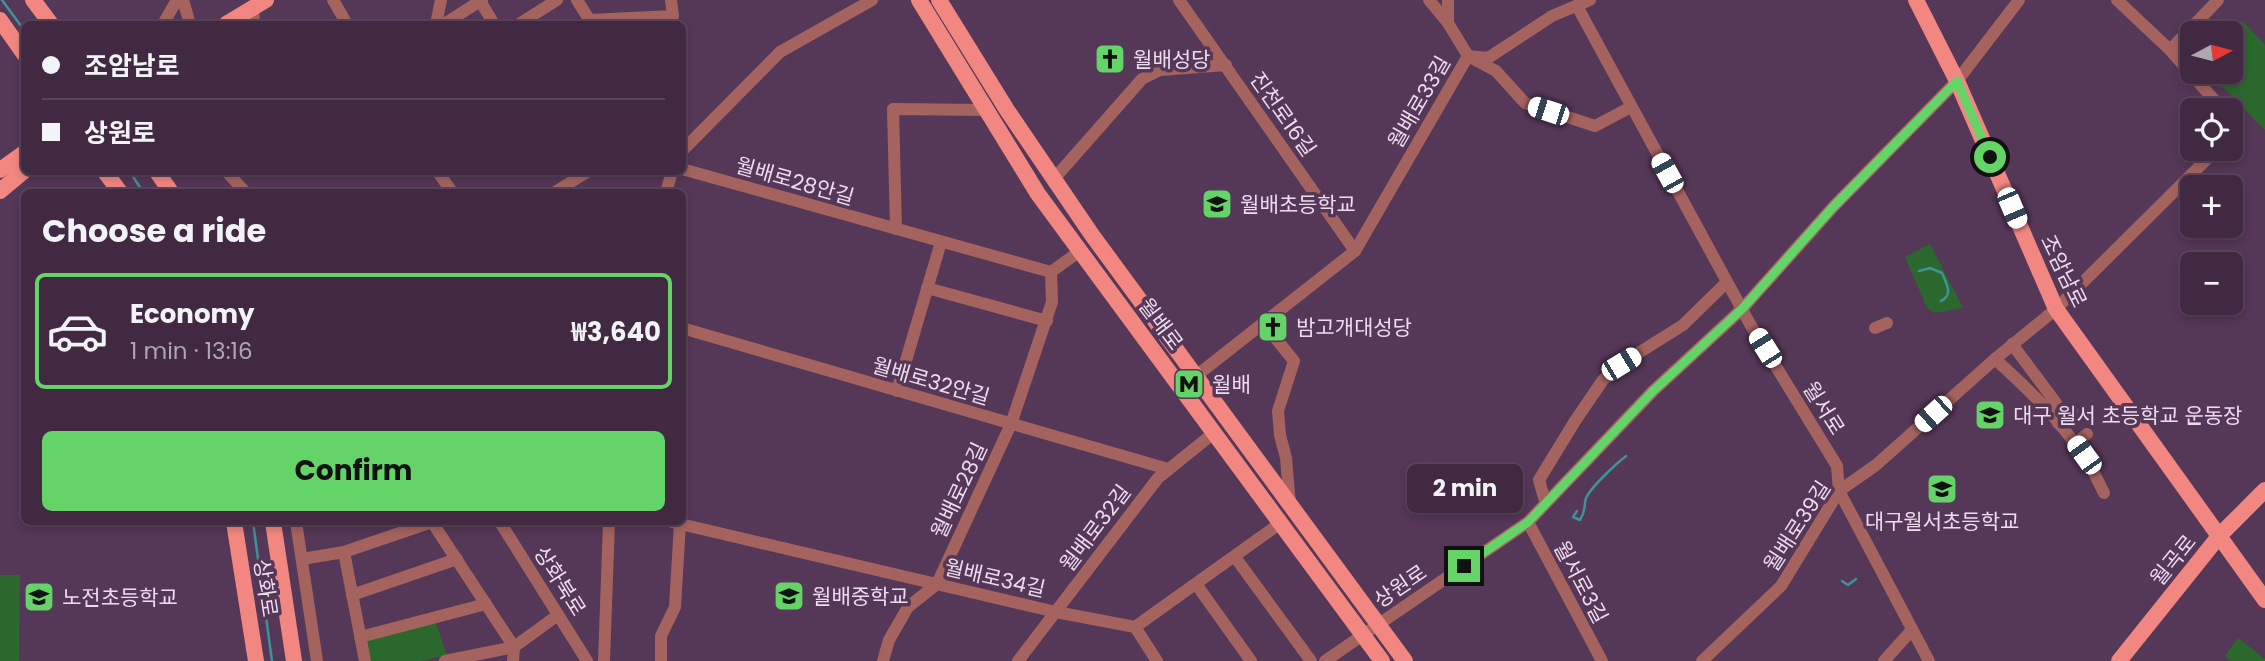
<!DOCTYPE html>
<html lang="en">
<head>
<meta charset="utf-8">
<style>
	body { margin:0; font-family:Poppins,"Noto Sans KR",sans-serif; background:#4b354c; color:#f1f3f6; height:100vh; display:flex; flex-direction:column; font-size:26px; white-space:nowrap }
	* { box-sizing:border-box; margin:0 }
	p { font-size:23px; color:#aea6b1 }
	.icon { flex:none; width:38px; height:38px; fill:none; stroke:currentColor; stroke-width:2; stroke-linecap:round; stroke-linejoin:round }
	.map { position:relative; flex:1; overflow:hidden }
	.sheet { position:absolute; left:21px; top:189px; width:665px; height:336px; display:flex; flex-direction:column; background:#402941; border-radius:10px; box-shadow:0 4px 10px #0003,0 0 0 2px #59455a }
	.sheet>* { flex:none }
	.hud { position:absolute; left:21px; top:21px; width:665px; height:154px; border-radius:10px; box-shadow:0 4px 10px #0003,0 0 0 2px #59455a; display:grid; align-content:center; height:154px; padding:0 21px; background:#402941 }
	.needle { width:46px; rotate:83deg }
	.fabs { position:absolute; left:2180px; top:21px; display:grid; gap:14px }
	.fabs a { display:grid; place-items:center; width:63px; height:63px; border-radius:10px; background:#402941; box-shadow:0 4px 10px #0003,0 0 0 2px #59455a; font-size:35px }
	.end { position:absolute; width:32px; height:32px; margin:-16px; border:9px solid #64d468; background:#111; box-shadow:0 0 0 4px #111 }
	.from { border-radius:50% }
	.bubble { position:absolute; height:49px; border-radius:10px; background:#402941; box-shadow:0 4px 10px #0003,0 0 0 2px #59455a; font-size:23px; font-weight:700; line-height:49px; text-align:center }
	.car { position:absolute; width:21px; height:42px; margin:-21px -10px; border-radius:9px; box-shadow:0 0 5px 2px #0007; background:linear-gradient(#fff 24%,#345 0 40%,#fff 0 76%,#345 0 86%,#fff 0) }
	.hud b { display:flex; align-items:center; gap:24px; height:66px; font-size:26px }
	.hud b+b { border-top:2px solid #59455a }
	.hud i { width:18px; height:18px; background:#f1f3f6 }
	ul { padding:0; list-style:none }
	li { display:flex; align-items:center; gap:21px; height:116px; margin:0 14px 10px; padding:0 7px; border:4px solid transparent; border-radius:10px }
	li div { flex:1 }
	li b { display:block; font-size:26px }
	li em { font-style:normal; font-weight:700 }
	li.on { border-color:#64d468 }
	li>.icon { width:63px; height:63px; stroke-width:1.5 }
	h2 { padding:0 21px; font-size:32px; line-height:84px }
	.cta { display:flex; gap:14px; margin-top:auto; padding:14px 21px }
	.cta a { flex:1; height:80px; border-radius:10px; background:#64d468; color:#111; font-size:28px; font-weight:700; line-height:80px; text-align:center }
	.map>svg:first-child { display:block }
	.green { fill:#2b682e }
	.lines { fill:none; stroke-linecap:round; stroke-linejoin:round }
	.stream { stroke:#40929a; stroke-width:2.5 }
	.minor { stroke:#a5635f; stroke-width:12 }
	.major { stroke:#f28781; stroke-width:16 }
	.route { stroke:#64d468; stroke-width:9 }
	.labels { text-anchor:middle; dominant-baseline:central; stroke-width:7; stroke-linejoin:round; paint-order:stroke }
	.poi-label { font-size:21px; fill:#eddbee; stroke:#553757; text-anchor:start }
	.street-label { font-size:21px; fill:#eddbee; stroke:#553757 }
</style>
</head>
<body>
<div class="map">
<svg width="2265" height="661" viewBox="0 0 2265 661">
	<rect width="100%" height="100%" fill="#553757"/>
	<!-- green -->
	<g class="green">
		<path d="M2242,20L2265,45V130L2208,72H2231V33H2229Z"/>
		<path d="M1930,244L1963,308L1934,313L1927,308L1905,257Z"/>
		<path d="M0,575H20L19,661H0Z"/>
		<path d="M435,621L447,655L421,661H369L364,640Z"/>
		<path d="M2238,638L2265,659V661H2231L2225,656Z"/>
	</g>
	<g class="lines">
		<!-- stream -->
		<g class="stream">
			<path d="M2,0L24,30"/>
			<path d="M130,172L143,192"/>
			<path d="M1919,271L1930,268L1942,273C1946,283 1954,295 1941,301"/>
			<path d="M1577,511L1573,517L1580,520C1587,509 1583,507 1586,498C1591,487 1617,463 1626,456"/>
			<path d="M253,522L272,661"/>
			<path d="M1842,581L1848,585L1856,579"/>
		</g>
		<!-- minor -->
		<g class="minor">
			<path d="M183,0L190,24"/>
			<path d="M333,0L347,24"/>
			<path d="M577,0L592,24"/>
			<path d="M1179,0L1355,251"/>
			<path d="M1429,0L1448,23L1468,56L1496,71L1525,103L1595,126L1631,107"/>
			<path d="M1448,0V23"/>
			<path d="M2117,0L2170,50L2223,110"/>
			<path d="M480,1L494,24"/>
			<path d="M1577,6L1750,324L1837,466L1839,491L1929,661"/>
			<path d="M253,8L254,24"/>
			<path d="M589,20L673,16L671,0"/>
			<path d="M163,24L177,0"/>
			<path d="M436,24L441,0"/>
			<path d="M444,24L482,0"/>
			<path d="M519,24L557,0"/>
			<path d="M2170,50L2218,0"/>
			<path d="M2231,119L2238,127L2231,134"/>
			<path d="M682,151L780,52L872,0"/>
			<path d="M682,169L1051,272"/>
			<path d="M227,172L245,192"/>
			<path d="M438,172L452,192"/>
			<path d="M1053,180L1142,79L1160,70L1226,65"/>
			<path d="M555,192L587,172"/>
			<path d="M666,192L672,172"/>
			<path d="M896,229L893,109L988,110"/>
			<path d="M1051,272L1080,251"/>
			<path d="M927,288L1047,321"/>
			<path d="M1264,324L1294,361L1278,411L1280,435L1286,458L1290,505"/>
			<path d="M682,328L1168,469"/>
			<path d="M1875,328L1887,323"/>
			<path d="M2012,344L2056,403"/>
			<path d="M1995,359C2038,398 2080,439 2104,493"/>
			<path d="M1196,376L1355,251L1468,56L1488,58L1552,16L1590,0"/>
			<path d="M897,391L941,242"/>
			<path d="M2058,423L2072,411"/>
			<path d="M2075,443L2087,434"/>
			<path d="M1545,501L1539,480L1575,421L1603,380L1621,364L1683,325L1727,282"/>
			<path d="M296,522L317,661"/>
			<path d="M432,522L514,647L513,661"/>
			<path d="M500,522L587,661"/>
			<path d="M672,522L1056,612L1135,627L1282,522"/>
			<path d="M1528,522L1602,661"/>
			<path d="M344,552L365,661"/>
			<path d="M1235,557L1311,661"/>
			<path d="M302,559L344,552L432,522"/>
			<path d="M1196,584L1251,661"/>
			<path d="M352,595L457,559"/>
			<path d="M1135,627L1157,661"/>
			<path d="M360,637L486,604"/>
			<path d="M445,661L514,647L558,615"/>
			<path d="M604,661L609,522"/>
			<path d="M661,661V636L675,607L680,523"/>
			<path d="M883,661L889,640L908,607L937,584L1011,424L1052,302L1051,272"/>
			<path d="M1018,661L1158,478L1215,432"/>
			<path d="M1325,661L1528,522L1653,391L1742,309L1834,206L1957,81L2019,0"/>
			<path d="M1702,661L1781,586L1839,491L1876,465L1995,359L2056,309L2217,149"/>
			<path d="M1884,661L1911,631"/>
		</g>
		<!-- major -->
		<g class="major">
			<path d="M33,0L51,24"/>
			<path d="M919,0L1038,194L1382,661"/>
			<path d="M939,0L1007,110L1092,235L1405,661"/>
			<path d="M1916,0L1957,81L2056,309L2265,600"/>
			<path d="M0,20L24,54"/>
			<path d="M226,24L266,0"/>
			<path d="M0,170L24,153"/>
			<path d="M105,172L120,192"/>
			<path d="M157,172L171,192"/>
			<path d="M0,191L24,171"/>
			<path d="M234,522L256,661"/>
			<path d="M273,522L294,661"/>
			<path d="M2119,661L2220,535L2265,490"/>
		</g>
	</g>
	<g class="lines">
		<!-- route -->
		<path class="route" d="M1464,566L1528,522L1653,391L1742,309L1834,206L1957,81L1990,157"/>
	</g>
	<!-- icons -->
	<defs>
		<g id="church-square" transform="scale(1.575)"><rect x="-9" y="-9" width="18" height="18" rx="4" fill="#64d468" stroke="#553757"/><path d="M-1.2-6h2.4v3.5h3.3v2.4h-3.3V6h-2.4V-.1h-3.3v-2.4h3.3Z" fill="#111"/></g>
		<g id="school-square" transform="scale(1.575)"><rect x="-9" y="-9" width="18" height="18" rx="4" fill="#64d468" stroke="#553757"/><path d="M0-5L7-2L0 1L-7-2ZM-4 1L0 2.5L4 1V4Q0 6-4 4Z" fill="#111"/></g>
		<g id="metro-square" transform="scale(1.575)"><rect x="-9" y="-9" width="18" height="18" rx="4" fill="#64d468" stroke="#553757"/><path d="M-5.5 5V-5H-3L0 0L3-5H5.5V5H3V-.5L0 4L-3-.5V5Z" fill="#111"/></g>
	</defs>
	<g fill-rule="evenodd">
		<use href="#church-square" x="1110" y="59"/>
		<use href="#school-square" x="1217" y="204"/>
		<use href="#church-square" x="1273" y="327"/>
		<use href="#metro-square" x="1189" y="384"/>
		<use href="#school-square" x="1990" y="415"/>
		<use href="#school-square" x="1942" y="489"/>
		<use href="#school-square" x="789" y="596"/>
		<use href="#school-square" x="39" y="597"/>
	</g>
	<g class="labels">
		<!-- poi labels -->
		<g class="poi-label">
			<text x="1133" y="59">월배성당</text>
			<text x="1240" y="204">월배초등학교</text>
			<text x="1296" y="327">밤고개대성당</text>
			<text x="1212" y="384">월배</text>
			<text x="2013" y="415">대구 월서 초등학교 운동장</text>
			<text x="1942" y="521" text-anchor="middle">대구월서초등학교</text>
			<text x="812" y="596">월배중학교</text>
			<text x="62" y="597">노전초등학교</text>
		</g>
		<!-- street labels -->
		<g class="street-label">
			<text transform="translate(1419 102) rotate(-60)">월배로33길</text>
			<text transform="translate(1283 114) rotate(55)">진천로16길</text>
			<text transform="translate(795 181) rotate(16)">월배로28안길</text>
			<text transform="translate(2064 271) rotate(64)">조암남로</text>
			<text transform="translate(1161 324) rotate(53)">월배로</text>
			<text transform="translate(931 381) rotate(16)">월배로32안길</text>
			<text transform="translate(1824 408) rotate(58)">월서로</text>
			<text transform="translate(959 490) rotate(-65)">월배로28길</text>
			<text transform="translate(1797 526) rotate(-57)">월배로39길</text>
			<text transform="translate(1095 528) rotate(-53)">월배로32길</text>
			<text transform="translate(2173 560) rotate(-51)">월곡로</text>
			<text transform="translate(995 578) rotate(13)">월배로34길</text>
			<text transform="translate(560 581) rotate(58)">상화북로</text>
			<text transform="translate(1581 582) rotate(62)">월서로3길</text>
			<text transform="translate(1400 586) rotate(-34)">상원로</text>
			<text transform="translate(266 588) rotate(81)">상화로</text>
		</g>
	</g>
</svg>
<div class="fabs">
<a><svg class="needle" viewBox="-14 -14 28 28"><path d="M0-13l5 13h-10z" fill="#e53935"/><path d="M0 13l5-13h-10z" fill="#aea6b1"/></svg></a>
<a><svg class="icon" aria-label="locate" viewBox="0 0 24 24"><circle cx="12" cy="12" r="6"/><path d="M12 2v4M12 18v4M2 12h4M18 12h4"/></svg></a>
<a>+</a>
<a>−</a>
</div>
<i class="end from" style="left:1990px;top:157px"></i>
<i class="end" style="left:1464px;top:566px"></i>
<div class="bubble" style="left:1407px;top:464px;width:116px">2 min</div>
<i class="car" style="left:1548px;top:111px;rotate:288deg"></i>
<i class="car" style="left:1667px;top:173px;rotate:331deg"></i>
<i class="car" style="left:2012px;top:208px;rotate:157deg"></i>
<i class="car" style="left:1765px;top:348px;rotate:328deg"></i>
<i class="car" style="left:1621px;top:364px;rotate:59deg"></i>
<i class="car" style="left:1933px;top:414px;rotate:228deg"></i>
<i class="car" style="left:2084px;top:455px;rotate:324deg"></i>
<div class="hud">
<b><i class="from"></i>조암남로</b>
<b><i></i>상원로</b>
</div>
<section class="sheet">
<h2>Choose a ride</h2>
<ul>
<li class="on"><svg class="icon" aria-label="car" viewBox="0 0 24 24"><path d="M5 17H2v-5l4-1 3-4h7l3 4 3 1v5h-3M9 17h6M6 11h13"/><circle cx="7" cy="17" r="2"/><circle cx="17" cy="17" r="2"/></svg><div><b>Economy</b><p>1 min · 13:16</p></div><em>₩3,640</em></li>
</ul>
<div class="cta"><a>Confirm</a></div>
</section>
</div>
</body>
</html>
